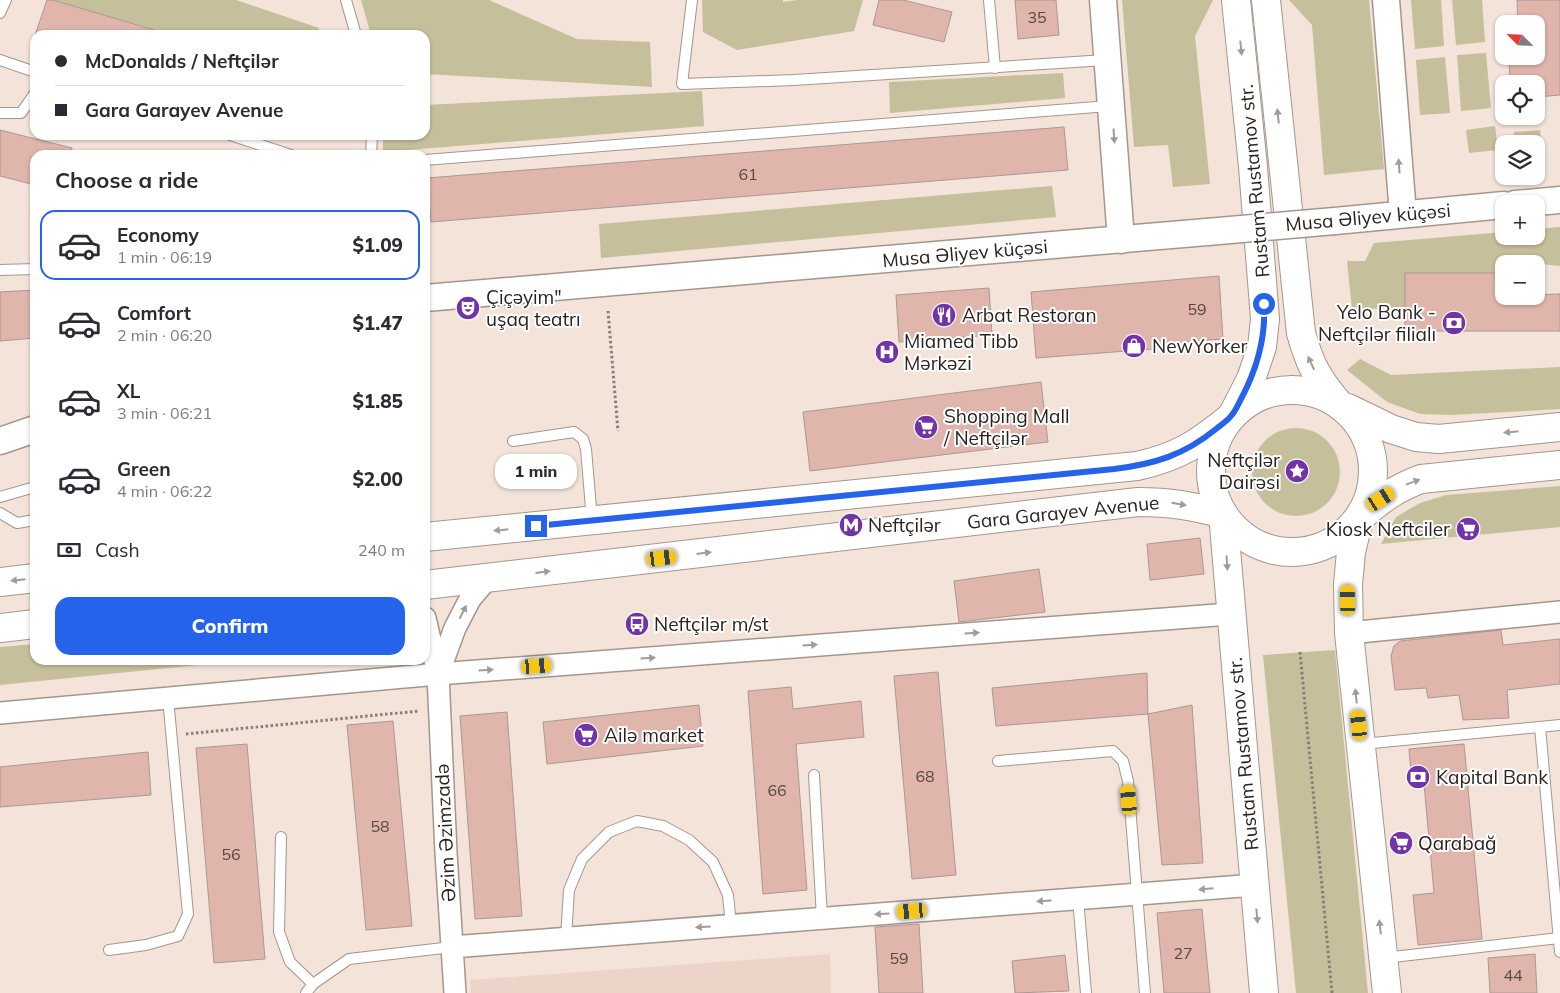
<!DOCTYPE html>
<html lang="en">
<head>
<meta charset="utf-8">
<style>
	body { margin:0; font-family:Mulish,sans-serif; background:#f7f7f7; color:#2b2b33; height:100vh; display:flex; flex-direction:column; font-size:19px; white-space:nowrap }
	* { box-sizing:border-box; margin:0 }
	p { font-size:16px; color:#7c7c81 }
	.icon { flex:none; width:28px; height:28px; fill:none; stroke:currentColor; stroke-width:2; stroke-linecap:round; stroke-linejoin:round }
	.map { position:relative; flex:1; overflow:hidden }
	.sheet { position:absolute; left:30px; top:150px; width:400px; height:515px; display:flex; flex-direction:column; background:#fff; border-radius:15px; box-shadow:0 1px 4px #0004 }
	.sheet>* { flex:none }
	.hud { position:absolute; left:30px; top:30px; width:400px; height:110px; border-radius:15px; box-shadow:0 1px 4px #0004; display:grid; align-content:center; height:110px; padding:0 25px; background:#fff }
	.needle { width:32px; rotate:294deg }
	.fabs { position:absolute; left:1495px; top:15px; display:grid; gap:10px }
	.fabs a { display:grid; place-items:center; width:50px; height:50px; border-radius:10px; background:#fff; box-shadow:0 1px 4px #0004; font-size:25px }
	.end { position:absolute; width:22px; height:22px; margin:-11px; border:6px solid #2563eb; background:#fff; box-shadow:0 0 0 2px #fff }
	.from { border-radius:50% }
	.bubble { position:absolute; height:35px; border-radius:15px; background:#fff; box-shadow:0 1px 4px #0004; font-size:16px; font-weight:800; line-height:35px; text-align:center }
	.car { position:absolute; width:15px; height:30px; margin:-15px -8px; border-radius:6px; box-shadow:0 0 4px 1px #0007; background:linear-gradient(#f5c518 24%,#345 0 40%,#f5c518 0 76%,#345 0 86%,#f5c518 0) }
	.hud b { display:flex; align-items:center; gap:18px; height:48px; font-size:19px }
	.hud b+b { border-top:1px solid #e1e1e2 }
	.hud i { width:12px; height:12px; background:#2b2b33 }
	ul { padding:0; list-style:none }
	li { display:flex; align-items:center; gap:15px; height:70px; margin:0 10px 8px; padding:0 15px; border:2px solid transparent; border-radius:15px }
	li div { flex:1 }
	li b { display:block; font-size:19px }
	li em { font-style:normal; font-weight:800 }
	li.active { border-color:#2563eb }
	li>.icon { width:45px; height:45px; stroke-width:1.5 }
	h2 { padding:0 25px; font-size:22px; line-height:60px }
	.pay { display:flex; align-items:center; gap:12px; height:55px; padding:0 25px; font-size:19px }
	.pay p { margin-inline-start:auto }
	.action { display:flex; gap:10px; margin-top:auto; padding:10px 25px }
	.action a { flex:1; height:58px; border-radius:15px; background:#2563eb; color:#fff; font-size:20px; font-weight:800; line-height:58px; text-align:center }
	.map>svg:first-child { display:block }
	.built { fill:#ecd5c8 }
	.green { fill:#c6bf9b }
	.building { fill:#e0b5ab; stroke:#aa9894 }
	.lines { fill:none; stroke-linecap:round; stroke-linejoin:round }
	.service-casing { stroke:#a5968d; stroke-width:12 }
	.minor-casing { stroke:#a5968d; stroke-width:24 }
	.tertiary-casing { stroke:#a5968d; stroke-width:29 }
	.secondary-casing { stroke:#a5968d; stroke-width:30 }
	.primary-casing { stroke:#a5968d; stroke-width:30 }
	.path { stroke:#897e77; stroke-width:3; stroke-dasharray:2.5 2.5; stroke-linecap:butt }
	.service { stroke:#fff; stroke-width:10 }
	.minor { stroke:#fff; stroke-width:21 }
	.tertiary { stroke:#fff; stroke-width:26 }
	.secondary { stroke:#fff; stroke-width:28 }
	.primary { stroke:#fff; stroke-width:28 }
	.tertiary-bridge-casing { stroke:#a5968d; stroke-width:29; stroke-linecap:butt }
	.tertiary-bridge { stroke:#fff; stroke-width:26 }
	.oneway { fill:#9f9c9a }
	.route { stroke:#2563eb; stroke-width:6 }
	.labels { text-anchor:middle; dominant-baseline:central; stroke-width:4; stroke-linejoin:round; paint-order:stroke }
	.number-label { font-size:16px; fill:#574842 }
	.street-label { font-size:19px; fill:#29231f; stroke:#fff }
	.poi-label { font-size:19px; fill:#29231f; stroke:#fff; text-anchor:start }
</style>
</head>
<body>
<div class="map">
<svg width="1560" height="993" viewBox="0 0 1560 993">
	<rect width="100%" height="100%" fill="#f3e3d9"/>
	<!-- built -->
	<path class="built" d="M830,954L831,993H471L470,980Z"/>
	<!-- green -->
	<g class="green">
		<path d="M53,0H236L319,28L317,35H168Z"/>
		<path d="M361,0H489L577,39L650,42L652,87L425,74V35H371Z"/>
		<path d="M702,0H783V2L798,0H863L854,31L737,50L703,32Z"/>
		<path d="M1122,0H1213L1195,36L1210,184L1173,187L1168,145L1134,147Z"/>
		<path d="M1289,0H1369L1384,169L1324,175L1312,25Z"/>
		<path d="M1411,0H1441L1444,46L1415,49Z"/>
		<path d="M1452,0H1482L1485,42L1456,45Z"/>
		<path d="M1486,53L1491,108L1461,111L1457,55Z"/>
		<path d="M1445,57L1450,113L1420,115L1416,60Z"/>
		<path d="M1063,73L1065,98L890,113L889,82Z"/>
		<path d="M702,91L704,126L383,152V135H425V105Z"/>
		<path d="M1495,126L1498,150L1469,153L1466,130Z"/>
		<path d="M1540,130L1542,147H1536V144H1515L1514,132Z"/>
		<path d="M1052,186L1056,217L601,258L599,224Z"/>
		<path d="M1560,227V266L1504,260V273H1405V307L1352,310L1347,261H1365L1374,243L1504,232V236H1536V229Z"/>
		<path d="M1360,359L1391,375L1560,367V409L1452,415L1420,414L1387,402L1347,370Z"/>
		<circle cx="1296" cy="472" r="44"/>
		<path d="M1560,486V527L1381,544L1396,517L1420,503L1446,495Z"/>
		<path d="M35,644V660H247L0,685V647Z"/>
		<path d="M1335,650L1368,993H1296L1263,655Z"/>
	</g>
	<!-- building -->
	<g class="building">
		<path d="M47,0H53L154,30L153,35H35Z"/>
		<path d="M879,0H903L952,12L944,42L873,25Z"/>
		<path d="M1015,0H1056L1059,35L1018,39Z"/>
		<path d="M1517,0H1560V95L1536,97V84H1510L1509,56H1536V24H1518Z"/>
		<path d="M1064,127L1068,170L431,222L427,178Z"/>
		<path d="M0,130L72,148L71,155H35V185L0,176Z"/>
		<path d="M1405,273H1504V296L1560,294V331H1405Z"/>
		<path d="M1219,276L1223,339L1165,343L1166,348L1036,358L1031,292Z"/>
		<path d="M989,288L992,335L899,342L896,295Z"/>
		<path d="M35,290V338L0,341V292Z"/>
		<path d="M1041,382L1048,442L810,471L803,412Z"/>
		<path d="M1200,538L1204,574L1150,580L1147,544Z"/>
		<path d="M1039,569L1045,612L959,622L954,581Z"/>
		<path d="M1501,630L1503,645L1560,639V684L1507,690L1509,718L1463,720L1459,695L1428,698L1426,688L1395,690L1391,656L1394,646L1400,641Z"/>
		<path d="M938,672L956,875L912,879L894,676Z"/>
		<path d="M1147,673L1148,714L996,726L992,688Z"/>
		<path d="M791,687L793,709L861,701L864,737L796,744L807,890L763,894L748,691Z"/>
		<path d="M699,705L703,746L547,764L543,722Z"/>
		<path d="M1192,705L1203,863L1162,865L1148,714Z"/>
		<path d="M507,712L522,916L475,919L460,716Z"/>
		<path d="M393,721L412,926L366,930L347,725Z"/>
		<path d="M247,744L265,959L214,963L196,748Z"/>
		<path d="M1464,744L1482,939L1418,945L1413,895L1434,893L1424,784L1412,785L1409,749Z"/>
		<path d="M148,752L151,795L0,807V767Z"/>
		<path d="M1202,909L1210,993H1164L1157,913Z"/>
		<path d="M919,924L923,993H879L875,927Z"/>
		<path d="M1535,954L1537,993H1490L1488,958Z"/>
		<path d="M1065,955L1069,991L1015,993L1012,961Z"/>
	</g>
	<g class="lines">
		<!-- service casing -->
		<g class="service-casing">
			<g id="service">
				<path d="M346,0L356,35"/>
				<path d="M692,0L682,84L794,80L1106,60"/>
				<path d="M989,0L995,68"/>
				<path d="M0,13L6,0"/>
				<path d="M0,60L35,72"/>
				<path d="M0,113H21L35,93"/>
				<path d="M230,135L291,155"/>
				<path d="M371,155L372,135"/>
				<path d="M425,160L1109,106"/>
				<path d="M0,270L35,269"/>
				<path d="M513,441L574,432L583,439L586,449L592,520"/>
				<path d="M0,497L35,487"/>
				<path d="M0,513L17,523L35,520"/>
				<path d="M1540,727L1560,952"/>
				<path d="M1362,744L1560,725"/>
				<path d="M998,761L1113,751L1123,761L1128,781L1145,993"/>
				<path d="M814,775L822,918"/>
				<path d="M281,837L279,932L290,962L313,984"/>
				<path d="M1078,899L1086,993"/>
				<path d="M566,938L569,890L582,859L609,832L637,821L663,826L689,840L713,862L728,895L731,925"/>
				<path d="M109,950L146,945L178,936L188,914L168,698"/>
				<path d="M1384,958L1559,938"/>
				<path d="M306,993L313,984L349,959L452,947"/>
			</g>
		</g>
		<!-- minor casing -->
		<g class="minor-casing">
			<g id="minor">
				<path d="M425,618L438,674L446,853L455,993"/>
				<path d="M1349,633L1560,612"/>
				<path d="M438,674L455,628L470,599L487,579"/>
				<path d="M0,713L438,674L1230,614"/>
				<path d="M452,947L1255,885"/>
			</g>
		</g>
		<!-- tertiary casing -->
		<g class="tertiary-casing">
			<g id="tertiary">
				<path d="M1103,0L1121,240"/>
				<path d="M1386,0L1403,214"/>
				<path d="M1515,204L1560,200"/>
				<path d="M1335,221L1504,205"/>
				<path d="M425,298L1207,232"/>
				<path d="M0,441L35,429"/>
			</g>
		</g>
		<!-- secondary casing -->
		<g class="secondary-casing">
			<g id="secondary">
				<path d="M1266,0L1301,333C1310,365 1317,378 1338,403"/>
				<path d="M1232,416L1251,379L1262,347L1265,319L1253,167L1236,0"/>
				<path d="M1223,514L1264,993"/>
				<path d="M1359,519L1351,552L1348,584L1349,633L1387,993"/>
			</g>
		</g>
		<!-- primary casing -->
		<g class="primary-casing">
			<g id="primary">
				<circle cx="1292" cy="471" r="81"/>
				<path d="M1348,408L1391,429L1416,437L1439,439L1560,427"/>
				<path d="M1362,516C1382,498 1397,488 1421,479L1560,465"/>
				<path d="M425,537L1137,466C1179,457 1199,443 1232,416"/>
				<path d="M0,582L35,578"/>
				<path d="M425,585L1138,502C1170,502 1193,506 1223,514"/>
				<path d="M0,628L35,624"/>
			</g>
		</g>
		<!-- path -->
		<g class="path">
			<path d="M608,311L618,431"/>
			<path d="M1300,652L1332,993"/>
			<path d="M186,734L419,711"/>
		</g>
		<!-- service -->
		<use href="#service" class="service"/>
		<!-- minor -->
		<use href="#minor" class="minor"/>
		<!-- tertiary -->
		<use href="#tertiary" class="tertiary"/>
		<!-- secondary -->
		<use href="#secondary" class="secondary"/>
		<!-- primary -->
		<use href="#primary" class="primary"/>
		<!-- tertiary-bridge casing -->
		<g class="tertiary-bridge-casing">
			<path id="tertiary-bridge" d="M1207,232L1335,221"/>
		</g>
		<!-- tertiary-bridge -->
		<use href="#tertiary-bridge" class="tertiary-bridge"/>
	</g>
	<!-- one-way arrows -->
	<defs><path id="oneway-solid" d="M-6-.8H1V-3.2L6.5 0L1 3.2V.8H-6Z" transform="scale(1.25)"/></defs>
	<g class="oneway">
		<use href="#oneway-solid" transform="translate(1241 48) rotate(84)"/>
		<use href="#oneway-solid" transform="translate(1278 116) rotate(-96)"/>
		<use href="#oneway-solid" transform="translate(1114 136) rotate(86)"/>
		<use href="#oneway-solid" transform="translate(1399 166) rotate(-94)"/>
		<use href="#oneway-solid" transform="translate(1311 363) rotate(-115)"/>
		<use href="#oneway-solid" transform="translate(1511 432) rotate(174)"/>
		<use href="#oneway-solid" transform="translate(1413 482) rotate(-20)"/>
		<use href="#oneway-solid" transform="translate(1179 504) rotate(10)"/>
		<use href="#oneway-solid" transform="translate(501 530) rotate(174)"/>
		<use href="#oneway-solid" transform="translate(704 553) rotate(-7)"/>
		<use href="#oneway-solid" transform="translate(1227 563) rotate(86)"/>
		<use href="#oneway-solid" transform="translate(543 572) rotate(-7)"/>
		<use href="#oneway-solid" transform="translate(18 580) rotate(174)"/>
		<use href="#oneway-solid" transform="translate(463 612) rotate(-63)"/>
		<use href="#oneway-solid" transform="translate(972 633) rotate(-4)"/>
		<use href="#oneway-solid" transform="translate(810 645) rotate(-4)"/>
		<use href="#oneway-solid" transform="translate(648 658) rotate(-4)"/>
		<use href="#oneway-solid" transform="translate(486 670) rotate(-4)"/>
		<use href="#oneway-solid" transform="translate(1356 696) rotate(-96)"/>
		<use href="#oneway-solid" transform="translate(1206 889) rotate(175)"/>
		<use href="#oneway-solid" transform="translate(1044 901) rotate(176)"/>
		<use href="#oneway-solid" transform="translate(882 914) rotate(176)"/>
		<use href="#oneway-solid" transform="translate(1257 916) rotate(85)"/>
		<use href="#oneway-solid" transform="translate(703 927) rotate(176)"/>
		<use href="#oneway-solid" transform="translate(1380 927) rotate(-96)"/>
	</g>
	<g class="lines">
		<!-- route -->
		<path class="route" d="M536,526L1114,469C1155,464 1184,455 1216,429C1221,425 1227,421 1231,416C1235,412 1238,405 1241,399C1257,369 1266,338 1264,304"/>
	</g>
	<!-- icons -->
	<defs>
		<g id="theatre-disc" transform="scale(1.25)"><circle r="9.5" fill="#7333a8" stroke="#fff"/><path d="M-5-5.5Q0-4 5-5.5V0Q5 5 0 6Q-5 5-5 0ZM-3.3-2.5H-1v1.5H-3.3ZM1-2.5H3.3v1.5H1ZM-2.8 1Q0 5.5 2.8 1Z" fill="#fff"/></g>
		<g id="restaurant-disc" transform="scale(1.25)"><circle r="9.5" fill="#7333a8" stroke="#fff"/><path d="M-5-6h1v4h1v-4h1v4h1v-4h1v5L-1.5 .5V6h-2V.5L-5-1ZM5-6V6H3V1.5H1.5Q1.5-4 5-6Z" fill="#fff"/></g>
		<g id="bank-disc" transform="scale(1.25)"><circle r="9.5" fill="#7333a8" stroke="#fff"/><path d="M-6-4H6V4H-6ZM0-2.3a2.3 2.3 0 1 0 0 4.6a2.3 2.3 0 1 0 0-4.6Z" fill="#fff"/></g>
		<g id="shop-disc" transform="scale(1.25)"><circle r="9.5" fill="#7333a8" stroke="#fff"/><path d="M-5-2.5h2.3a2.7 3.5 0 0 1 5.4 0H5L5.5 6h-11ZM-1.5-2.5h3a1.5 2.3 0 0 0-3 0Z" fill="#fff"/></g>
		<g id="hospital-disc" transform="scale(1.25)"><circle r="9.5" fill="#7333a8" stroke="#fff"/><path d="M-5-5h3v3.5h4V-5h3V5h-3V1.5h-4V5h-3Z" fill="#fff"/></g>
		<g id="supermarket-disc" transform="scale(1.25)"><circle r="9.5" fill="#7333a8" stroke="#fff"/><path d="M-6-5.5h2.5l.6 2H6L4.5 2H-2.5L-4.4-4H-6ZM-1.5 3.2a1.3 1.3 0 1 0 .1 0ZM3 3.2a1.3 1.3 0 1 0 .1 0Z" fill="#fff"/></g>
		<g id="sight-disc" transform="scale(1.25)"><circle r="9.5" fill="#7333a8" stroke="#fff"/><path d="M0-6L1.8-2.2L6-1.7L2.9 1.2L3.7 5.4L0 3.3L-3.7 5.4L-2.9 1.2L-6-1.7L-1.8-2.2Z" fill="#fff"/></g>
		<g id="metro-disc" transform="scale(1.25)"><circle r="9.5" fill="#7333a8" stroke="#fff"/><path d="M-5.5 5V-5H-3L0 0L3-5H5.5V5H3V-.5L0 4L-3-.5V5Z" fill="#fff"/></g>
		<g id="bus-disc" transform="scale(1.25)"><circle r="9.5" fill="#7333a8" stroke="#fff"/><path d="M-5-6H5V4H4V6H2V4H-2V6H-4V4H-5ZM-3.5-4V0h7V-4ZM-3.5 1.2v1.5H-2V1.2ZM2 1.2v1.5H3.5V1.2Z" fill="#fff"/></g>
	</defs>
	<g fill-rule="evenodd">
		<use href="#theatre-disc" x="468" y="308"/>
		<use href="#restaurant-disc" x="944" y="315"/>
		<use href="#bank-disc" x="1454" y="323"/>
		<use href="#shop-disc" x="1134" y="346"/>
		<use href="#hospital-disc" x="887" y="352"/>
		<use href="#supermarket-disc" x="926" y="427"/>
		<use href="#sight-disc" x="1297" y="471"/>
		<use href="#metro-disc" x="851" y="525"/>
		<use href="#supermarket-disc" x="1468" y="529"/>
		<use href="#bus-disc" x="637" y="624"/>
		<use href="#supermarket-disc" x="586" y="735"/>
		<use href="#bank-disc" x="1418" y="777"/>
		<use href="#supermarket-disc" x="1401" y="843"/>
	</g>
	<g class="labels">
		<!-- number labels -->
		<g class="number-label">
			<text x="1037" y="17">35</text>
			<text x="748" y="174">61</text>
			<text x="1197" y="309">59</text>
			<text x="925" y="776">68</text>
			<text x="777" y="790">66</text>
			<text x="380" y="826">58</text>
			<text x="231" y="854">56</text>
			<text x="1183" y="953">27</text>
			<text x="899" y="958">59</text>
			<text x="1513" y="975">44</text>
		</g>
		<!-- street labels -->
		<g class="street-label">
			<text transform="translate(1254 181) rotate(-95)">Rustam Rustamov str.</text>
			<text transform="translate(1368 217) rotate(-5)">Musa Əliyev küçəsi</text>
			<text transform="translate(965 253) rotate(-5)">Musa Əliyev küçəsi</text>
			<text transform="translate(1063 512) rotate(-6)">Gara Garayev Avenue</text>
			<text transform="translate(1243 754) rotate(-95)">Rustam Rustamov str.</text>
			<text transform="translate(445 833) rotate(-93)">Əzim Əzimzadə</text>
		</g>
		<!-- poi labels -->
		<g class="poi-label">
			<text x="486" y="297">Çiçəyim"<tspan x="486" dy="22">uşaq teatrı</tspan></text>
			<text x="1436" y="312" text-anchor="end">Yelo Bank -<tspan x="1436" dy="22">Neftçilər filialı</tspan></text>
			<text x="962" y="315">Arbat Restoran</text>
			<text x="904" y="341">Miamed Tibb<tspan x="904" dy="22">Mərkəzi</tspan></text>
			<text x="1152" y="346">NewYorker</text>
			<text x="944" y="416">Shopping Mall<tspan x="944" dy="22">/ Neftçilәr</tspan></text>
			<text x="1280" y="460" text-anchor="end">Neftçilər<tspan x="1280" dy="22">Dairəsi</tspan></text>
			<text x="868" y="525">Neftçilər</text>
			<text x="1450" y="529" text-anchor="end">Kiosk Neftciler</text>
			<text x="654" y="624">Neftçilər m/st</text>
			<text x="604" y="735">Ailə market</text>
			<text x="1436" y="777">Kapital Bank</text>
			<text x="1418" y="843">Qarabağ</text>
		</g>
	</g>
</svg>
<div class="fabs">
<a><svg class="needle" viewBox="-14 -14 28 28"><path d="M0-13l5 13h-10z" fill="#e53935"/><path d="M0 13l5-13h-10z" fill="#7c7c81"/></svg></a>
<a><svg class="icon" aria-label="locate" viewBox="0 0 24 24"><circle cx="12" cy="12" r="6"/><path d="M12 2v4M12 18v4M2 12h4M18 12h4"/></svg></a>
<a><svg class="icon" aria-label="layers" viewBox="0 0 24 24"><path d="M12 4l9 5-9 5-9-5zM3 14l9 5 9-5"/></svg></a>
<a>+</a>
<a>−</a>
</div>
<i class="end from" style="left:1264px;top:304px"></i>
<i class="end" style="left:536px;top:526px"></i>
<div class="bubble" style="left:495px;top:454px;width:82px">1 min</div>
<i class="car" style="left:1381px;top:499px;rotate:58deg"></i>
<i class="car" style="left:662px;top:558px;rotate:83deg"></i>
<i class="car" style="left:1348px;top:600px;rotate:359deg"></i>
<i class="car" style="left:537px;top:666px;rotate:86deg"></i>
<i class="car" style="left:1359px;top:725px;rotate:354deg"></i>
<i class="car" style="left:1129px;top:800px;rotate:355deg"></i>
<i class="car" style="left:912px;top:911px;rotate:265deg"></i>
<div class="hud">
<b><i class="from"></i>McDonalds / Neftçilәr</b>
<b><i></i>Gara Garayev Avenue</b>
</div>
<section class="sheet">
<h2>Choose a ride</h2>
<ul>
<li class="active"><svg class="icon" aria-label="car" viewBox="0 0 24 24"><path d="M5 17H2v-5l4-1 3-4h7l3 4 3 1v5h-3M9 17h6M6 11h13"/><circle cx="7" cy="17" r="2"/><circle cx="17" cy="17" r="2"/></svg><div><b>Economy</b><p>1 min · 06:19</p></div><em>$1.09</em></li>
<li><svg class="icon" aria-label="car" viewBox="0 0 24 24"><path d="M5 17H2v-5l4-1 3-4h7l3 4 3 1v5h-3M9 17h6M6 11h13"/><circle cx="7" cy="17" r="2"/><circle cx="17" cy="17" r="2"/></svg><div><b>Comfort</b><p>2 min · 06:20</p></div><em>$1.47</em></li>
<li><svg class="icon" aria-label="car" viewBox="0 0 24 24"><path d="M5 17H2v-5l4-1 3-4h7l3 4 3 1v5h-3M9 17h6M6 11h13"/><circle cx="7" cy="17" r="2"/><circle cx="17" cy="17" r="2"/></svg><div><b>XL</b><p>3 min · 06:21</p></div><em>$1.85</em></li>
<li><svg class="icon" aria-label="car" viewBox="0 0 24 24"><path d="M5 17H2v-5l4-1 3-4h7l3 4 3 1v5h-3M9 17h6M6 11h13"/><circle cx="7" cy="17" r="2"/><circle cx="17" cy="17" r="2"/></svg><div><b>Green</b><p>4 min · 06:22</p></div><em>$2.00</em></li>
</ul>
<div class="pay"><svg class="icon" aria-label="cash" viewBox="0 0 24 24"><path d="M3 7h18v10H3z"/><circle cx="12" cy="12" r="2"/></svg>Cash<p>240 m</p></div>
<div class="action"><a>Confirm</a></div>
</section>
</div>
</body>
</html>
